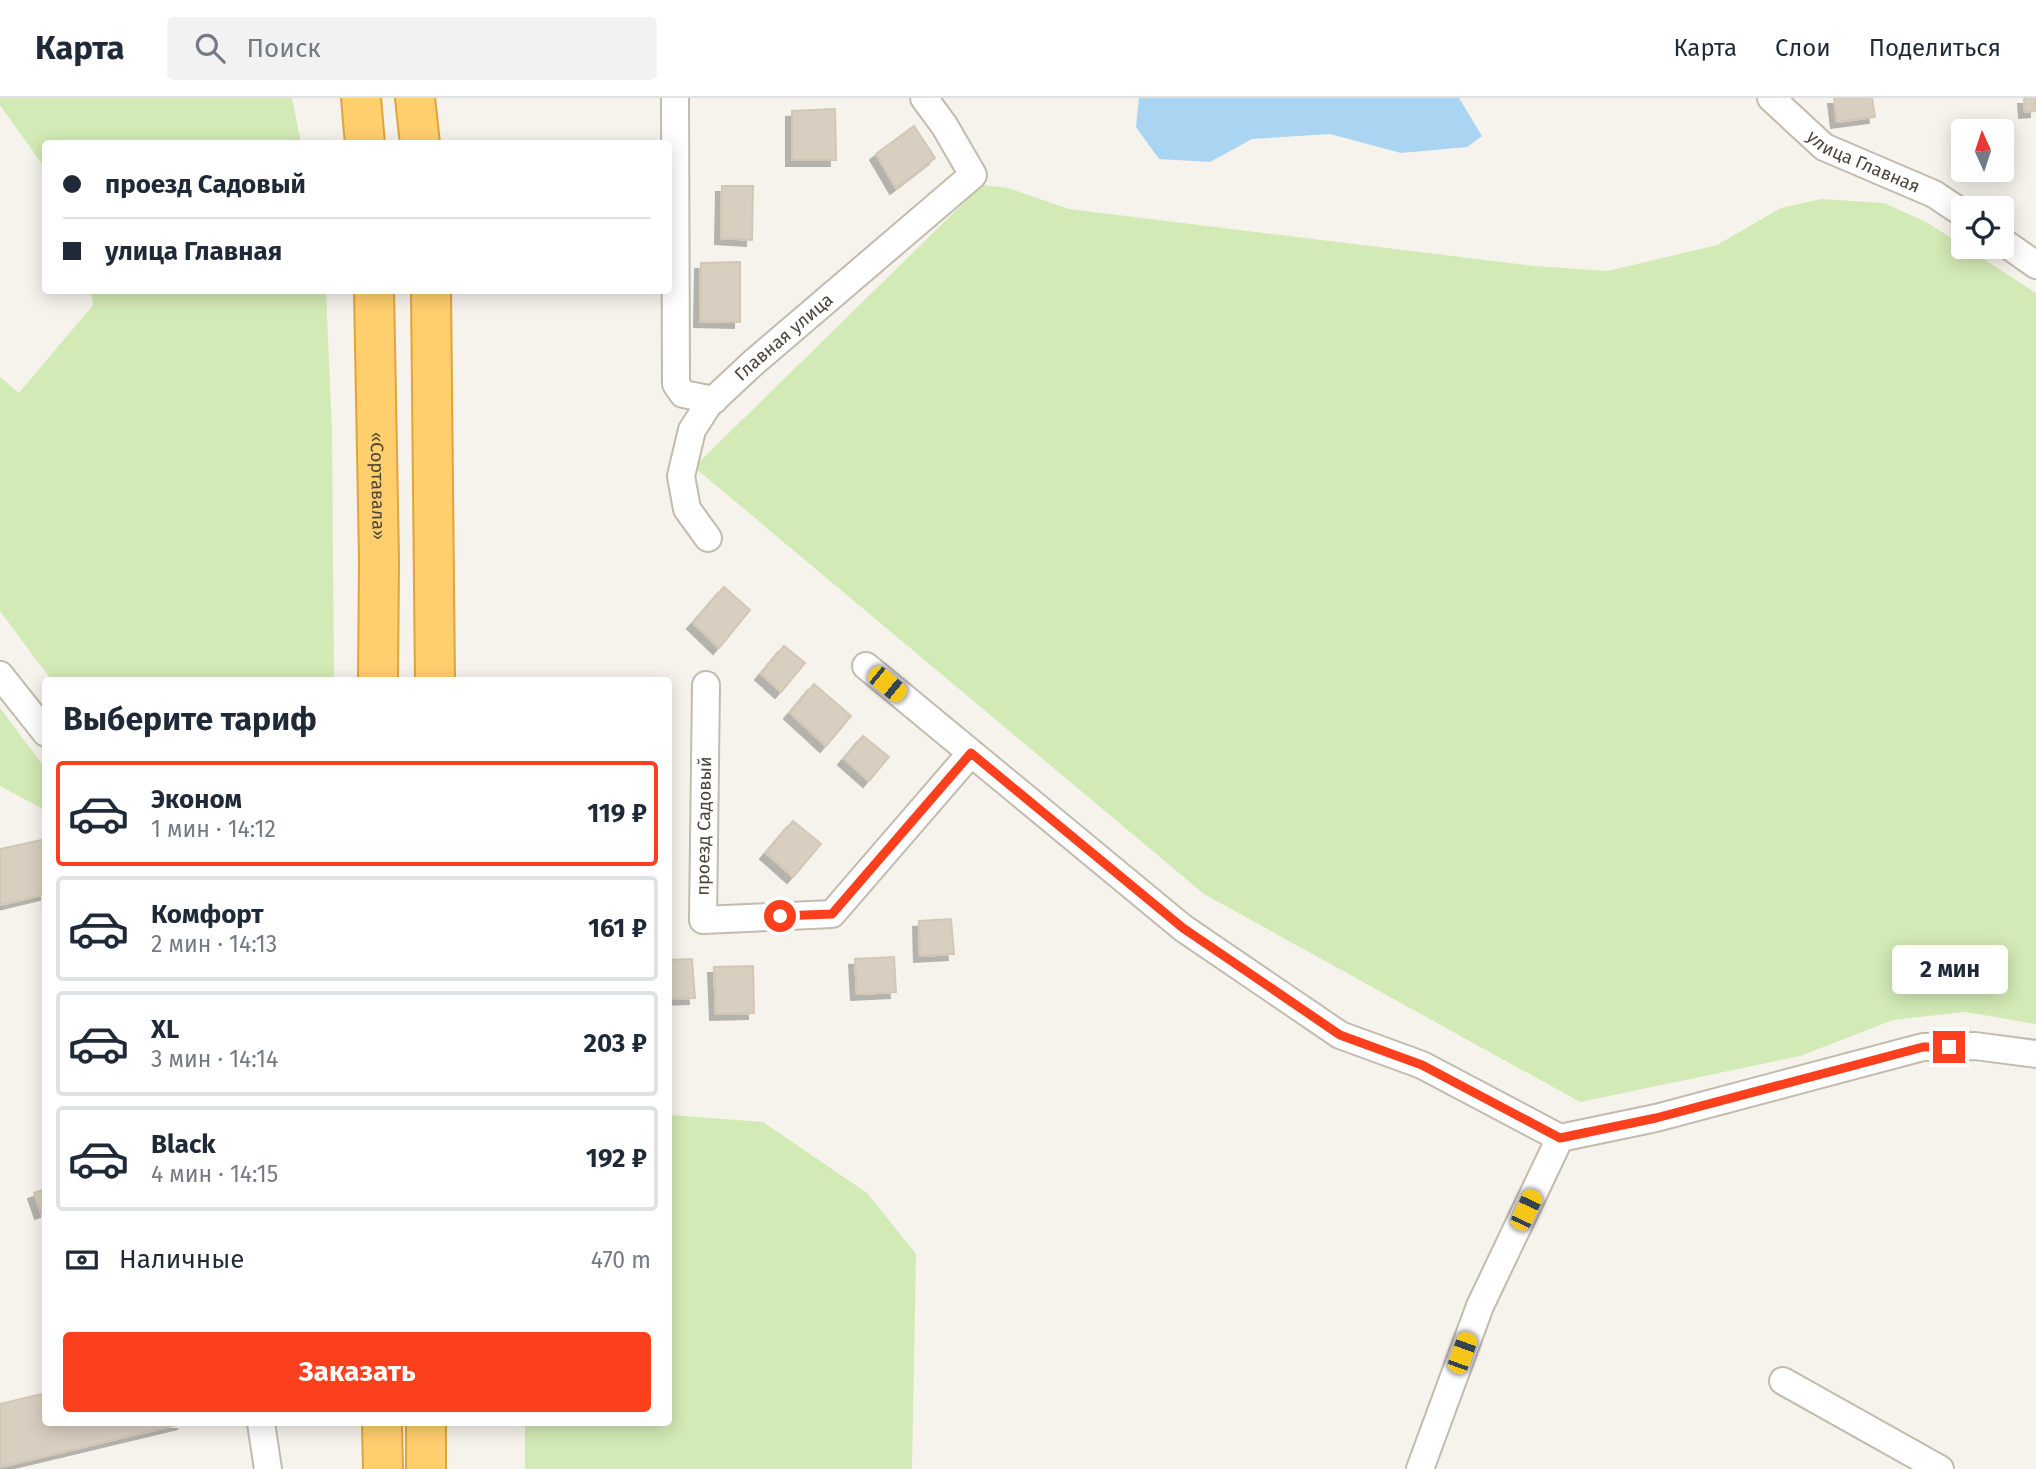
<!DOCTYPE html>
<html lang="ru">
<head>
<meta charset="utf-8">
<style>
	body { margin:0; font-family:"Fira Sans",sans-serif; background:#f2f2f3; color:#1f2937; height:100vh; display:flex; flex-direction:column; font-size:26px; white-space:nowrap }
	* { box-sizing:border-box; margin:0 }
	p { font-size:23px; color:#747a83 }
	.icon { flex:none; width:38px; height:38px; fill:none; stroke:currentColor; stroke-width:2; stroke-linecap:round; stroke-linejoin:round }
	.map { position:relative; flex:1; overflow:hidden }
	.details { position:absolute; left:42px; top:579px; width:630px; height:749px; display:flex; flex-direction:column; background:#fff; border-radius:7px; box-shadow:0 4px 18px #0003 }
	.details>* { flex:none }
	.guide { position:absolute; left:42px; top:42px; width:630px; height:154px; border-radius:7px; box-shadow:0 4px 18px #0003; display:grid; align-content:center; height:154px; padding:0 21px; background:#fff }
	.needle { width:46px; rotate:357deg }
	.tools { position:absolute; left:1951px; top:21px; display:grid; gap:14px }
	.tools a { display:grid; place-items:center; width:63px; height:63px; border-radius:7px; background:#fff; box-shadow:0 4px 18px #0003; font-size:35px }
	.end { position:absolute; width:32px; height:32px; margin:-16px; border:9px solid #fc3f1d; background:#fff; box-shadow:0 0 0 4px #fff }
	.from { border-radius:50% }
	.bubble { position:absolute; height:49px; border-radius:7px; background:#fff; box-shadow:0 4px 18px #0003; font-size:23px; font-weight:700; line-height:49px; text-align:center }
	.car { position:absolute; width:21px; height:42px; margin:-21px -10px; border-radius:9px; box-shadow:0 0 5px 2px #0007; background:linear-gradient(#f5c518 24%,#345 0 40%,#f5c518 0 76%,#345 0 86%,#f5c518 0) }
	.guide b { display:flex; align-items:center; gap:24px; height:66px; font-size:26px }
	.guide b+b { border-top:2px solid #e0e1e3 }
	.guide i { width:18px; height:18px; background:#1f2937 }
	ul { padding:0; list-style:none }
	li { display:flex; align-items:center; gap:21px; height:105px; margin:0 14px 10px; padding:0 7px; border:4px solid #e0e1e3; border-radius:7px }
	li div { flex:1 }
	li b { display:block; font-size:26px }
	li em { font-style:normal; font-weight:700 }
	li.current { border-color:#fc3f1d }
	li>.icon { width:63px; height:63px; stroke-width:1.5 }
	h2 { padding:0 21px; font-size:32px; line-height:84px }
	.pay { display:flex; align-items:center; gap:18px; height:77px; padding:0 21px; font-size:26px }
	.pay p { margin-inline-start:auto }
	.cta { display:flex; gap:14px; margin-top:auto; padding:14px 21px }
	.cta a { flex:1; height:80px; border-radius:7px; background:#fc3f1d; color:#fff; font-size:28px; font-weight:700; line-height:80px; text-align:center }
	header { display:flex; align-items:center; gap:42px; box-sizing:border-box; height:98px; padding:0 35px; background:#fff; border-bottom:2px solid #e0e1e3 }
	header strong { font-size:33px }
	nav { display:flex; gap:38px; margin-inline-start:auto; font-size:24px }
	.search { width:490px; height:63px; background:#f2f2f3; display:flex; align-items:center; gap:18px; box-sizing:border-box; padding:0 24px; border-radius:7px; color:#747a83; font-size:26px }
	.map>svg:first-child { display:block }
	.green { fill:#d2eab5 }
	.water { fill:#a9d4f2 }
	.building { fill:#d8cfc1; stroke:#d3c7b4; stroke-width:2; filter:url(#shadow) }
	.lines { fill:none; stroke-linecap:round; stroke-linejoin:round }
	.minor-casing { stroke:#c2bbae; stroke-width:30 }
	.highway-casing { stroke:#e0a43c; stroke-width:42 }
	.minor { stroke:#fff; stroke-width:26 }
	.highway { stroke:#ffcf6e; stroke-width:38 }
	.route { stroke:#fc3f1d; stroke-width:9 }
	.labels { text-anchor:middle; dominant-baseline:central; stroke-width:7; stroke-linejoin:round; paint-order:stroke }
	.street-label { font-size:18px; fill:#4b4439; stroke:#fff }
</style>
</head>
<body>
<header>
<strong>Карта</strong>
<div class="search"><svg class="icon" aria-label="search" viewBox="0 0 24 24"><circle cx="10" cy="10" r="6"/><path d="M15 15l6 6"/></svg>Поиск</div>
<nav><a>Карта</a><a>Слои</a><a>Поделиться</a></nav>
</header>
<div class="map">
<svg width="2036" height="1371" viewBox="0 0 2036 1371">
	<defs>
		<filter id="shadow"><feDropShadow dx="-6" dy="6" stdDeviation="0" flood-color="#0004"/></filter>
	</defs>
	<rect width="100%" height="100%" fill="#f6f3ec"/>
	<!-- green -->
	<g class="green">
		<path d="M0,0H292L301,45L46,46L45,70L0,7Z"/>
		<path d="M982,87L1008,90L1069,111L1534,168L1608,173L1717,147L1781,110L1821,101L1884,105L1928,125L2036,195V926L1965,914L1893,922L1800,958L1580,1004L1204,796L694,369Z"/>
		<path d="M91,193H326L332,334L334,583H52L0,513V279L19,295L93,207Z"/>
		<path d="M0,610L45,670V712L0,688Z"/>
		<path d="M669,1017L763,1024L867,1095L916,1156L912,1371H525V1325H668Z"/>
	</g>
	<!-- water -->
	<path class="water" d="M1139,0H1459L1482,38L1467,49L1401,55L1330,36L1252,41L1210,64L1159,61L1136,29Z"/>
	<!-- building -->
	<g class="building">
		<path d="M1834,0H1872L1875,19L1837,24Z"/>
		<path d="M2024,0H2036V13L2025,14Z"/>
		<path d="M835,11L836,62H792V13Z"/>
		<path d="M914,28L935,60L896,90L876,56Z"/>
		<path d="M722,88H753L752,142L721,140Z"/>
		<path d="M740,164V224L700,223L701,165Z"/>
		<path d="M724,489L750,512L719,550L693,525Z"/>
		<path d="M784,548L805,565L781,594L761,576Z"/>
		<path d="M814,586L851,618L826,648L790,615Z"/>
		<path d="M863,638L889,659L869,683L844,661Z"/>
		<path d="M793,723L821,746L793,779L766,755Z"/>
		<path d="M46,741V796L0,807V751Z"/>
		<path d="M951,821L954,856L920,858L919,823Z"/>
		<path d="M894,859L896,894L857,896L855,861Z"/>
		<path d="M692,861L695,900L668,901V862Z"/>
		<path d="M753,868L754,915L716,916L714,869Z"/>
		<path d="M46,1091V1113L41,1115L34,1095Z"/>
		<path d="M46,1295V1325H184L0,1369V1306Z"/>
	</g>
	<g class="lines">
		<!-- minor casing -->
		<g class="minor-casing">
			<g id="minor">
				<path d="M675,0L676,286L683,296L714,302"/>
				<path id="s1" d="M1771,0L1824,49L1934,96L1964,116"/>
				<path d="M2002,143L2036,167"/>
				<path id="s2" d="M708,440L687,411L681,378L692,332L708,307L753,265L973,77L944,27L924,0"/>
				<path d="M866,568L1183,830L1340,937L1422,967L1560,1040L1656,1020L1923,949L1975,948L2036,956"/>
				<path d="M0,577L46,635"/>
				<path d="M706,587L703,822L832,816L971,655"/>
				<path d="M1783,1283L1940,1371"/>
				<path d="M261,1325L268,1371"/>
				<path d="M1420,1371L1480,1208L1560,1040"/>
			</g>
		</g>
		<!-- highway casing -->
		<g class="highway-casing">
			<g id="highway">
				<path d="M361,0L365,46"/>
				<path d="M415,0L420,46"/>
				<path id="s3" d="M374,192L379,462L378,583"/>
				<path d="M431,192L435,583"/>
				<path d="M382,1325L383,1371"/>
				<path d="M426,1325V1371"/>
			</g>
		</g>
		<!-- minor -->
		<use href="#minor" class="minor"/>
		<!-- highway -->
		<use href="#highway" class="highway"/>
	</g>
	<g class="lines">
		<!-- route -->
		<path class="route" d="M780,818L832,816L971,655L1183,830L1340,937L1422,967L1560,1040L1656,1020L1923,949H1949"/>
	</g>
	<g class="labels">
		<!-- street labels -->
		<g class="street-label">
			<text stroke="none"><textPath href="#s1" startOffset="114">улица Главная</textPath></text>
			<text stroke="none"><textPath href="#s2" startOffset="248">Главная улица</textPath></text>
			<text stroke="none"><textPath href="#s3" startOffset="196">«Сортавала»</textPath></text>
			<text transform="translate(704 728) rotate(-89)">проезд Садовый</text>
		</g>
	</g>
</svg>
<div class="tools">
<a><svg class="needle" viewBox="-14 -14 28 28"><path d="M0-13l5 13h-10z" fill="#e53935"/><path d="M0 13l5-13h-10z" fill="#747a83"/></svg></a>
<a><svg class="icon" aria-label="locate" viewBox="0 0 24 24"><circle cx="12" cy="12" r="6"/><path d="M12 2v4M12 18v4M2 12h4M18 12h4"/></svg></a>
</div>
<i class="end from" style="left:780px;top:818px"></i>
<i class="end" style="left:1949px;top:949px"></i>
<div class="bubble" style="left:1892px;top:847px;width:116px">2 мин</div>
<i class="car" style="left:887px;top:586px;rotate:129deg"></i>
<i class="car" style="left:1526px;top:1112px;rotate:25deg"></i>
<i class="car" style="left:1462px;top:1255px;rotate:20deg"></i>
<div class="guide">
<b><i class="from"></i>проезд Садовый</b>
<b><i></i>улица Главная</b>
</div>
<section class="details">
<h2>Выберите тариф</h2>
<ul>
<li class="current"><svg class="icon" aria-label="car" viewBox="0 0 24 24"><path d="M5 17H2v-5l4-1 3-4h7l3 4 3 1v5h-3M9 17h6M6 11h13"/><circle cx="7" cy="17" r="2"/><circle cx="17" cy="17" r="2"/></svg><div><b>Эконом</b><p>1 мин · 14:12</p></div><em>119 ₽</em></li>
<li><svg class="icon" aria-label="car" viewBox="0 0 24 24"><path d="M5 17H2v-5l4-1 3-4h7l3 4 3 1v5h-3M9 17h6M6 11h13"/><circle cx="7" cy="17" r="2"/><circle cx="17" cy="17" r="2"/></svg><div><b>Комфорт</b><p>2 мин · 14:13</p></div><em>161 ₽</em></li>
<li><svg class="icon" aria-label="car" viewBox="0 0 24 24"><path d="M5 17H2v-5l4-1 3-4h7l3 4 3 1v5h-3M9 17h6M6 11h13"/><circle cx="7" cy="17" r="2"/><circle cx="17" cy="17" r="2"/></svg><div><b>XL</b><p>3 мин · 14:14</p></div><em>203 ₽</em></li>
<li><svg class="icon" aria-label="car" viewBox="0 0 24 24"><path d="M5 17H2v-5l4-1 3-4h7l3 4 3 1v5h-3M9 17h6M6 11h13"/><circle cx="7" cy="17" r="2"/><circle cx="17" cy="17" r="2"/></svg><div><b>Black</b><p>4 мин · 14:15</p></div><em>192 ₽</em></li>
</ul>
<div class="pay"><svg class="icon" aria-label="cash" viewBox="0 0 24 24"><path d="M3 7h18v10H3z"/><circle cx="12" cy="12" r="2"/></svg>Наличные<p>470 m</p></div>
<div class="cta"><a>Заказать</a></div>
</section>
</div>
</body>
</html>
